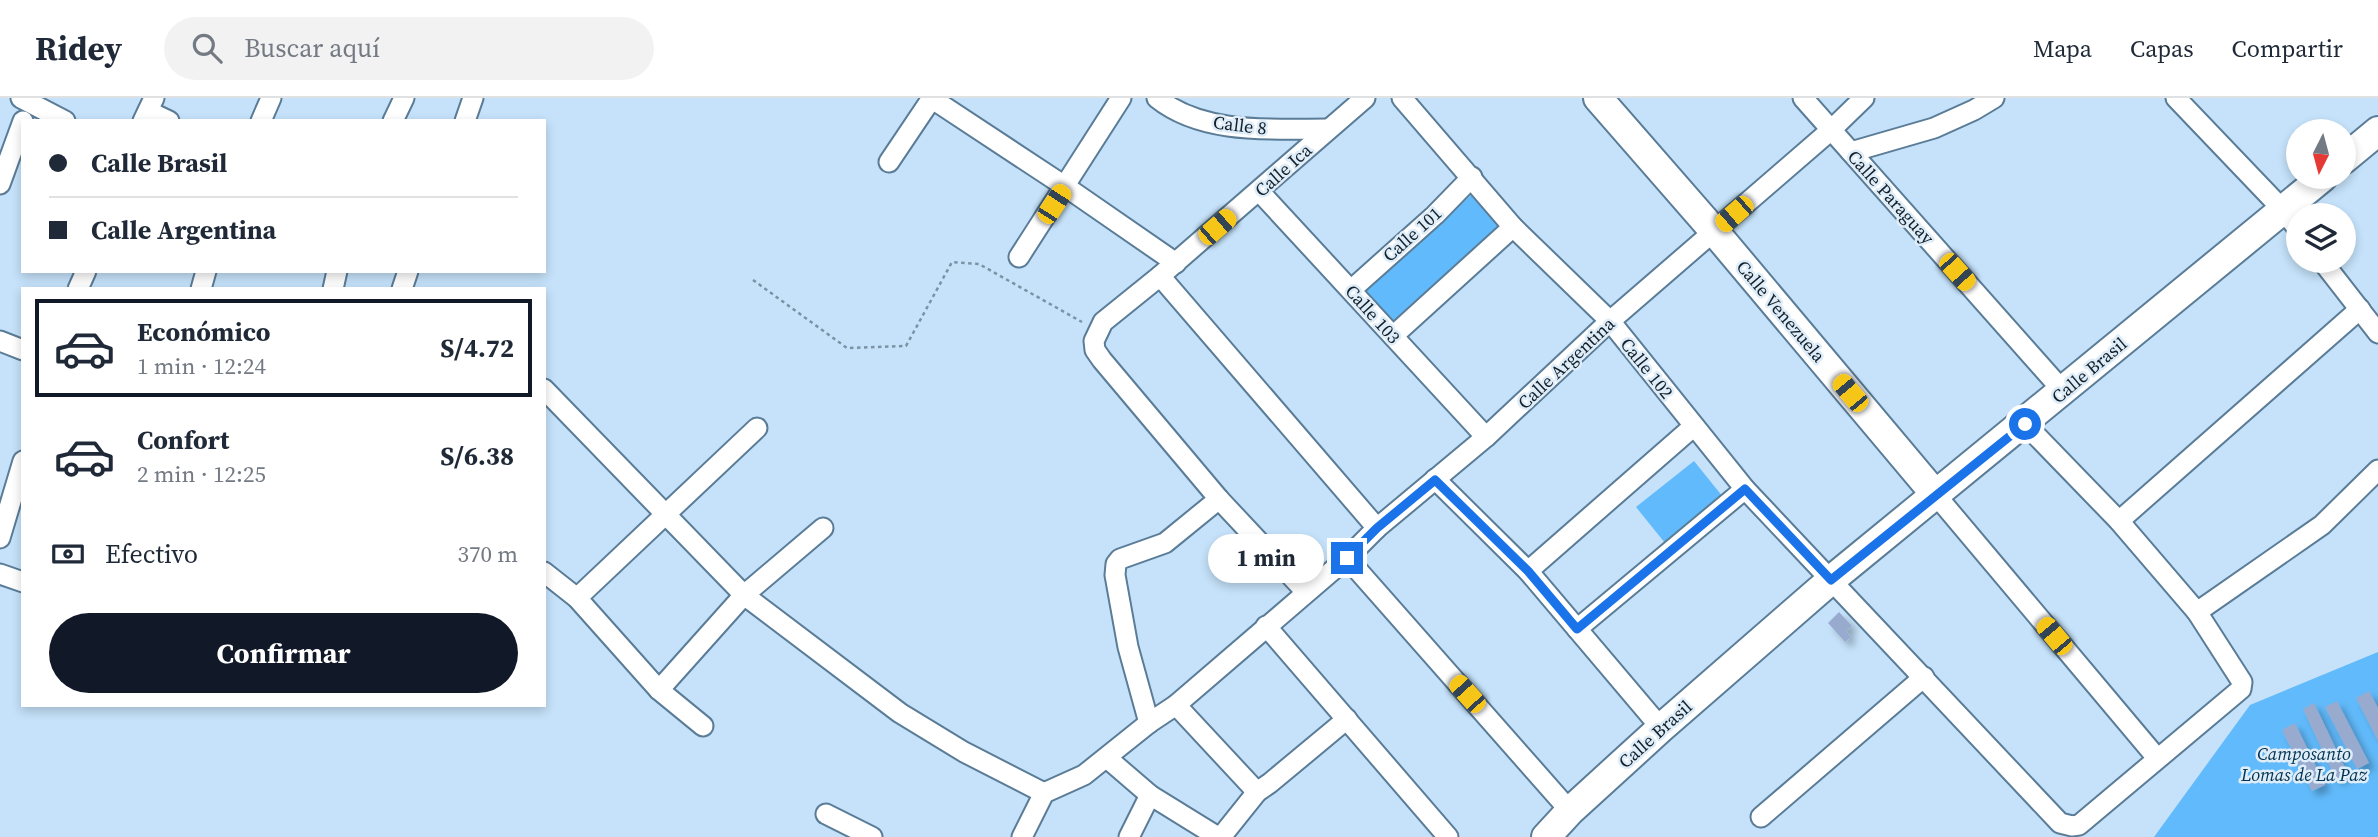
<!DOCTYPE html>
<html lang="es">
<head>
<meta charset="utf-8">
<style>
	body { margin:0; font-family:"Source Serif 4",serif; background:#f2f2f3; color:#1f2937; height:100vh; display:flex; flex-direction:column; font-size:26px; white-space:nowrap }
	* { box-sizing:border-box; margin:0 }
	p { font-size:23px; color:#747a83 }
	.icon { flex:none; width:38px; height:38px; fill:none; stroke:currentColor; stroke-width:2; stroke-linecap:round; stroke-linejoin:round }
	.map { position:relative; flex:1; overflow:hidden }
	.drawer { position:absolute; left:21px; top:189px; width:525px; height:420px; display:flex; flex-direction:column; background:#fff; border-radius:0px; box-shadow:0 4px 10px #0003 }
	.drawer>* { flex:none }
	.banner { position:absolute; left:21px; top:21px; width:525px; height:154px; border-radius:0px; box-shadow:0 4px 10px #0003; display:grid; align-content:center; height:154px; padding:0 28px; background:#fff }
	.needle { width:46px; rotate:186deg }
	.buttons { position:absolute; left:2286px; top:21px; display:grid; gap:14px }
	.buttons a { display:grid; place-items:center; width:70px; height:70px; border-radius:50%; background:#fff; box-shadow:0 4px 10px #0003; font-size:35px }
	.end { position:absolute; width:32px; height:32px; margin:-16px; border:9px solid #1a73e8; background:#fff; box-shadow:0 0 0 4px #fff }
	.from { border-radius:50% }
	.bubble { position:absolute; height:49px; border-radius:24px; background:#fff; box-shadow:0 4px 10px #0003; font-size:23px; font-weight:700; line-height:49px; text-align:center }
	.car { position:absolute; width:21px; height:42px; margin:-21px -10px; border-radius:9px; box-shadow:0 0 5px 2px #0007; background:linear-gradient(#f5c518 24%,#345 0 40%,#f5c518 0 76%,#345 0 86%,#f5c518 0) }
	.banner b { display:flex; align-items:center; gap:24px; height:66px; font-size:26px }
	.banner b+b { border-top:2px solid #e0e1e3 }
	.banner i { width:18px; height:18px; background:#1f2937 }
	ul { padding:12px 0 0; list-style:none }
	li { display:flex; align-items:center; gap:21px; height:98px; margin:0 14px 10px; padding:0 14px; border:4px solid transparent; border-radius:0px }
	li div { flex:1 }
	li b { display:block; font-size:26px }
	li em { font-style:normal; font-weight:700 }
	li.current { border-color:#111827 }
	li>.icon { width:63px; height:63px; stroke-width:1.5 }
	.pay { display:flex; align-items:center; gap:18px; height:77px; padding:0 28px; font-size:26px }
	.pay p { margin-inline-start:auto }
	.button { display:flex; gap:14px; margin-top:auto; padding:14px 28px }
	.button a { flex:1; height:80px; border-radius:42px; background:#111827; color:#fff; font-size:28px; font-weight:700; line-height:80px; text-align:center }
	header { display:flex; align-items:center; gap:42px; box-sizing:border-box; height:98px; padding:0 35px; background:#fff; border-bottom:2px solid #e0e1e3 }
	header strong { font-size:33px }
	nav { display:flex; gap:38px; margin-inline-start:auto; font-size:24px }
	.search { width:490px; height:63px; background:#f2f2f3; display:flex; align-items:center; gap:18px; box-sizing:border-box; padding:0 24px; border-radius:38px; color:#747a83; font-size:26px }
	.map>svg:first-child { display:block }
	.green { fill:#61bafb }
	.building { fill:#98abcf; filter:url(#shadow) }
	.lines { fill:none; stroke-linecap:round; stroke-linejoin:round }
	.street-casing { stroke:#5a7c97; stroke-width:23 }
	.secondary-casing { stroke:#5a7c97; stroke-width:32 }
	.path { stroke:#7b92a5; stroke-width:2.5; stroke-dasharray:3.5 3.5; stroke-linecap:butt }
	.street { stroke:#fff; stroke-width:19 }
	.secondary { stroke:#fff; stroke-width:28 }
	.route { stroke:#1a73e8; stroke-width:9 }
	.labels { text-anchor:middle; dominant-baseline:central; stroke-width:5; stroke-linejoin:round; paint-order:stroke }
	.street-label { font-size:18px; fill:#12202b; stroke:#dfedf9 }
	.park-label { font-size:18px; font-style:italic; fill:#003151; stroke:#dfedf9 }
</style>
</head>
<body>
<header>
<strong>Ridey</strong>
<div class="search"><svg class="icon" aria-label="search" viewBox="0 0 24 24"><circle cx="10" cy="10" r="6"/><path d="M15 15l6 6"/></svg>Buscar aquí</div>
<nav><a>Mapa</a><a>Capas</a><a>Compartir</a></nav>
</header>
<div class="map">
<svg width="2378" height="739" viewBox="0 0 2378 739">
	<defs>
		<filter id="shadow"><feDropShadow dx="5.5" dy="5.5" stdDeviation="3.5" flood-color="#0004"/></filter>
	</defs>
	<rect width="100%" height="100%" fill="#c5e2fa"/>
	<!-- green -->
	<g class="green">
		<path d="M1471,97L1503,133L1396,227L1364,191Z"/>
		<path d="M1694,363L1723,399L1665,445L1636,409Z"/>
		<path d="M2378,554V739H2154L2250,607Z"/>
	</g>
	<!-- building -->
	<g class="building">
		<path d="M1839,514L1852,528L1846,533L1851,539L1845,544L1828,525Z"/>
		<path d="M2369,593L2378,610V643L2356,600Z"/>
		<path d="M2337,603L2369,665L2357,671L2325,609Z"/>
		<path d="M2314,605L2348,676L2336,682L2303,611Z"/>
		<path d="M2295,625L2325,687L2312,693L2282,632Z"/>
	</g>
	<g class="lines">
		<!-- street casing -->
		<g class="street-casing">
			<g id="street">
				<path d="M21,0L65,23"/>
				<path d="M931,0L1066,89L1176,165"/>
				<path d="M1157,0C1203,37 1273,31 1328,31"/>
				<path d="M1402,0L1513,129L1610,223L1745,391L2060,725L2072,728L2079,727L2241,591L2242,584L2197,514L2119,423L2025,326"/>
				<path d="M1803,0L2063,293"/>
				<path d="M2176,0L2283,112L2298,131"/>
				<path d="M148,13L169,23"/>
				<path d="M143,23L154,0"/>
				<path d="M261,23L271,0"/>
				<path d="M393,23L404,0"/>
				<path d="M465,23L473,0"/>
				<path d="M1851,54L1934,30L1974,12L1994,0"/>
				<path d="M889,64L932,0"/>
				<path d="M0,86L23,23"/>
				<path d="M1259,93L1486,339"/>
				<path d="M1019,159L1121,0"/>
				<path d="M2322,163L2378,235"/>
				<path d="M1160,178L1377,430"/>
				<path d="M78,191L86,173"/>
				<path d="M201,191L206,173"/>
				<path d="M333,191L337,173"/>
				<path d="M402,191L408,173"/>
				<path d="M1351,192L1435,117L1472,79"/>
				<path d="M1393,238L1513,129"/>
				<path d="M0,243L23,252"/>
				<path d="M544,291L744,497L900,615L964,654L1044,695"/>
				<path d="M1435,381L1528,473L1661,630"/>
				<path d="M1935,396L2157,660"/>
				<path d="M2119,423L2360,211"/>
				<path d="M0,440L23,363"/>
				<path d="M1347,460L1570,713"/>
				<path d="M1528,473L1694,328"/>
				<path d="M544,474L577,500L659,592L703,628"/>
				<path d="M0,476L23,484"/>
				<path d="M1306,494L1219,401L1102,262L1095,252L1094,243L1103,224L1160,178L1365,0"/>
				<path d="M577,500L757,330"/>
				<path d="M2197,514L2322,427L2378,372"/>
				<path d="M1266,528L1448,739"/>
				<path d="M1577,531L1745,391"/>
				<path d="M659,592L744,497L823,430"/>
				<path d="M1176,607L1257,694"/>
				<path d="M1149,625L1128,549L1115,477L1116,466L1120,461L1165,445L1219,401"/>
				<path d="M1107,660L1150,697L1218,739"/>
				<path d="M826,716L872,739"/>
				<path d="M1761,719L1924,579"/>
				<path d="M1022,739L1044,695L1084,677L1149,625L1176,607L1347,460L1377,430L1486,339L1609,224L1831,32L1864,0"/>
				<path d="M1129,739L1150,697"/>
				<path d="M1221,739L1257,694L1270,685L1347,621"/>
			</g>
		</g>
		<!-- secondary casing -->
		<g class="secondary-casing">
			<g id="secondary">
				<path d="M1598,0L1714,133L1935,396"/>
				<path d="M2343,62L2378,33"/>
				<path d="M1546,739L1570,713L1661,630L1831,482L2323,79"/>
			</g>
		</g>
		<!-- path -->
		<path class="path" d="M753,182L847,250L906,248L952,164L979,166L1082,224"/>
		<!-- street -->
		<use href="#street" class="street"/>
		<!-- secondary -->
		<use href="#secondary" class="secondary"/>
	</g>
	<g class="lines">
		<!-- route -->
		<path class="route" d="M1347,460L1377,430L1435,382L1528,473L1577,531L1745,391L1831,482L2025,326"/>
	</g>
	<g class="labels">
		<!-- street labels -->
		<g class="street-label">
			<text transform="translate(1240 27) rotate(7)">Calle 8</text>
			<text transform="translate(1283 72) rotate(-42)">Calle Ica</text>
			<text transform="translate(1891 99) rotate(48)">Calle Paraguay</text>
			<text transform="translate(1412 136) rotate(-42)">Calle 101</text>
			<text transform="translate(1781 213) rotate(50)">Calle Venezuela</text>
			<text transform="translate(1373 216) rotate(48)">Calle 103</text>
			<text transform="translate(1566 265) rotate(-43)">Calle Argentina</text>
			<text transform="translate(1647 270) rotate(51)">Calle 102</text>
			<text transform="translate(2089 272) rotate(-40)">Calle Brasil</text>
			<text transform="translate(1655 636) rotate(-42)">Calle Brasil</text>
		</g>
		<!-- park labels -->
		<g class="park-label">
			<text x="2304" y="655">Camposanto<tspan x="2304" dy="21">Lomas de La Paz</tspan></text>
		</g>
	</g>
</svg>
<div class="buttons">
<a><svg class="needle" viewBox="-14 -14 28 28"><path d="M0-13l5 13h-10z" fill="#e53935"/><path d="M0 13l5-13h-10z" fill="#747a83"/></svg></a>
<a><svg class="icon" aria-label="layers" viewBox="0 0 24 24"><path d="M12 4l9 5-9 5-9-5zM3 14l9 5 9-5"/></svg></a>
</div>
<i class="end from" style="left:2025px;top:326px"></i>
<i class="end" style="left:1347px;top:460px"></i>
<div class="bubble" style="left:1208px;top:436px;width:116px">1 min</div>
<i class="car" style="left:1054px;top:106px;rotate:33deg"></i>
<i class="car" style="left:1734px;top:116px;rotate:229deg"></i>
<i class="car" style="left:1217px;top:129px;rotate:49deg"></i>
<i class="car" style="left:1957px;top:174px;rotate:138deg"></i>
<i class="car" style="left:1850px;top:295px;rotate:320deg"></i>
<i class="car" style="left:2054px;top:538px;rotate:320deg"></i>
<i class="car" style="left:1467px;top:596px;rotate:318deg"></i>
<div class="banner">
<b><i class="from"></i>Calle Brasil</b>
<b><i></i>Calle Argentina</b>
</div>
<section class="drawer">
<ul>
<li class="current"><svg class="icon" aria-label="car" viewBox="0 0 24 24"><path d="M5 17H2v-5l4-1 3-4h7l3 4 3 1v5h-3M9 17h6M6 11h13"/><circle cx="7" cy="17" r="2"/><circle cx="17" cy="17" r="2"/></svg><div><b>Económico</b><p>1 min · 12:24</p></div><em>S/4.72</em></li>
<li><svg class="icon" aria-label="car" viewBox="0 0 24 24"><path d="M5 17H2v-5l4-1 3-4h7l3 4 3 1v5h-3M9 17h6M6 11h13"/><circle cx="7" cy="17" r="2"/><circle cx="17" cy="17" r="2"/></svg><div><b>Confort</b><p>2 min · 12:25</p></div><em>S/6.38</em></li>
</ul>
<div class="pay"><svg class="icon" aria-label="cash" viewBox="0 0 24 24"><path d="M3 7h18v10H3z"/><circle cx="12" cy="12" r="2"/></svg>Efectivo<p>370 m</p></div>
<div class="button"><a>Confirmar</a></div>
</section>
</div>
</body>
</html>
